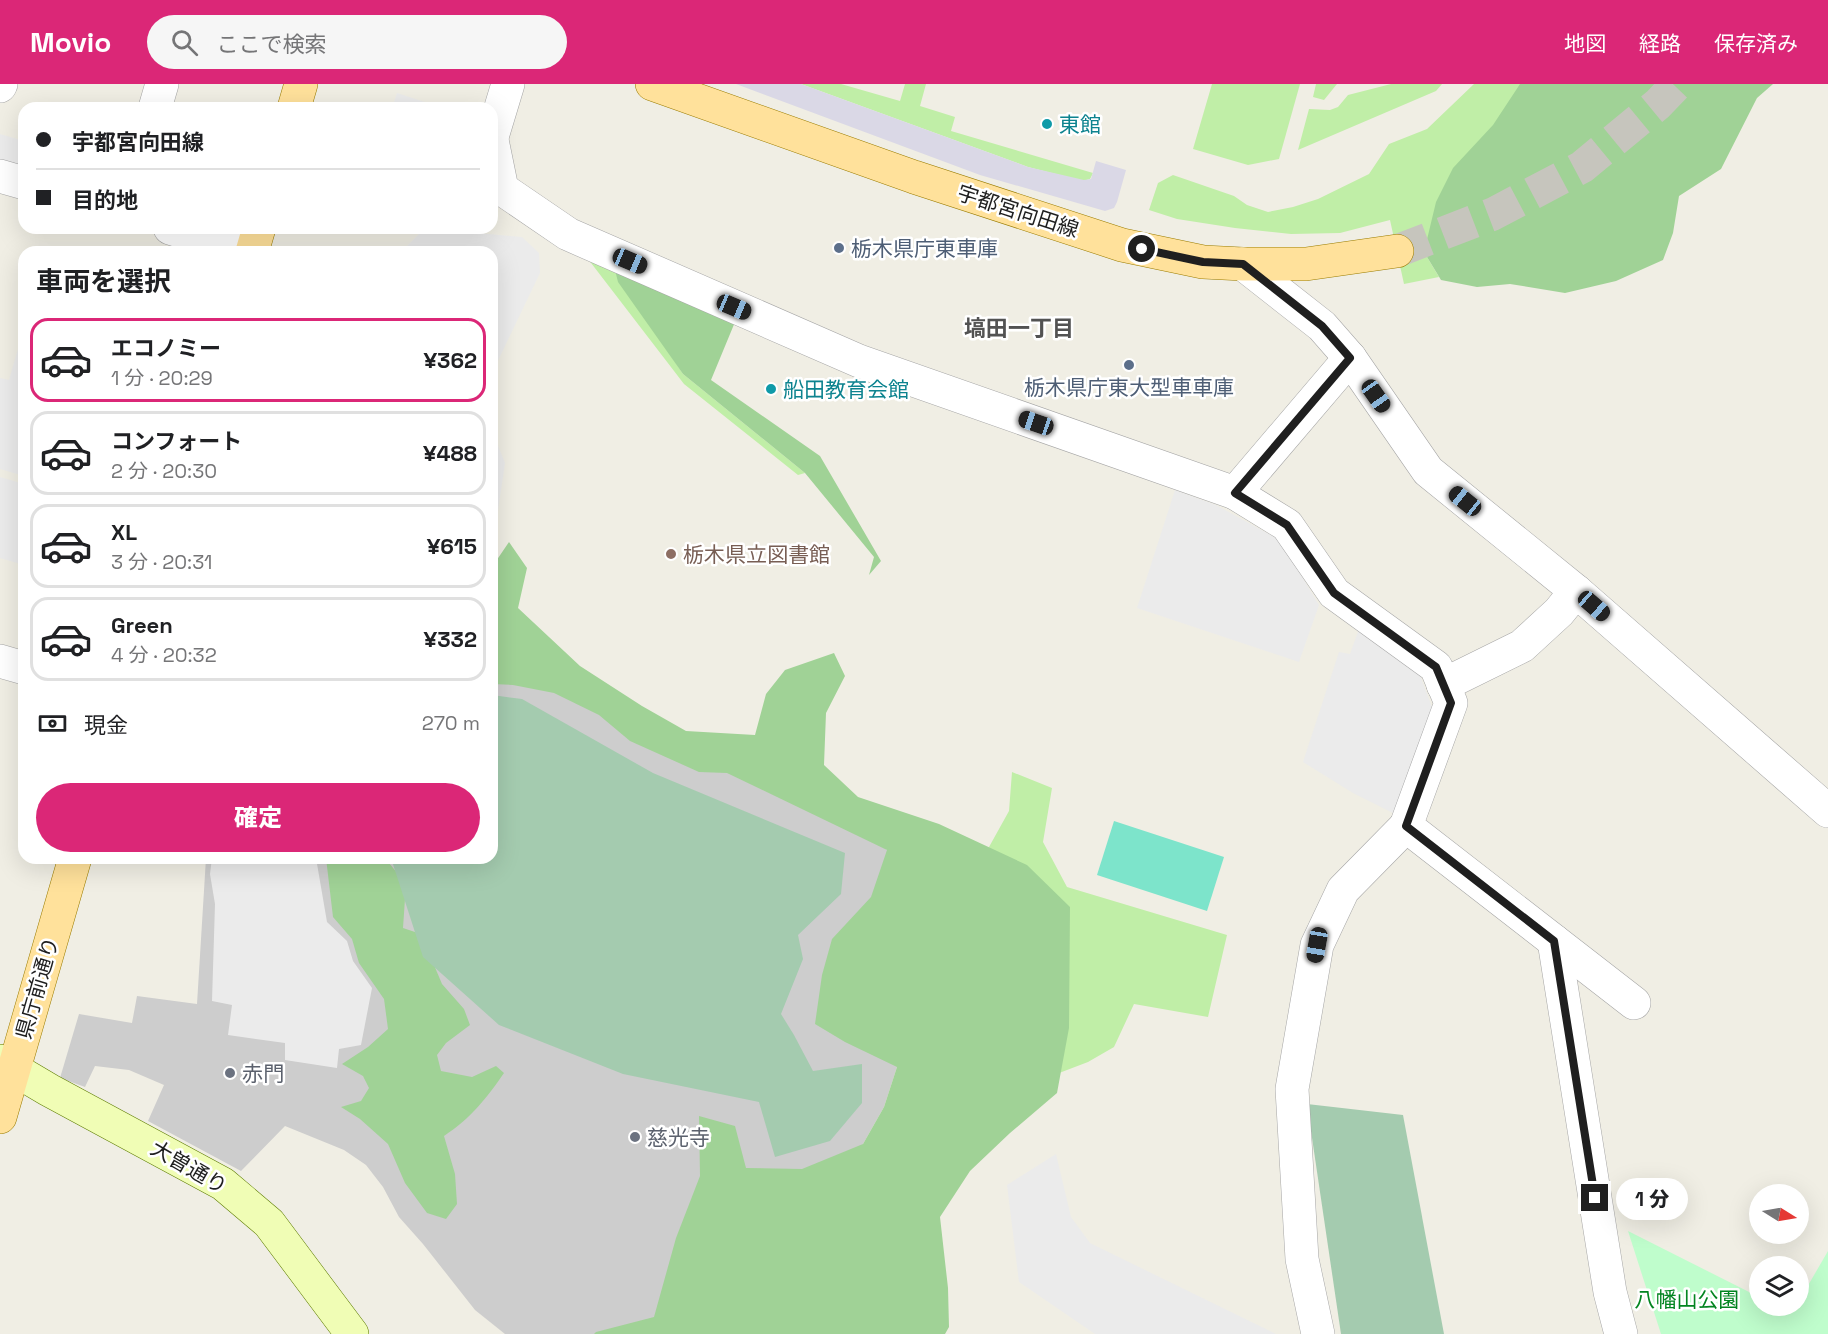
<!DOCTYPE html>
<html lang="ja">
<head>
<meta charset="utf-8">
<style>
	body { margin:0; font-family:"Space Grotesk","Noto Sans JP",sans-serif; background:#f6f6f6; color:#202124; height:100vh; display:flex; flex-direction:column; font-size:22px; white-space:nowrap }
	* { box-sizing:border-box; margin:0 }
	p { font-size:20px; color:#757577 }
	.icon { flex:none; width:33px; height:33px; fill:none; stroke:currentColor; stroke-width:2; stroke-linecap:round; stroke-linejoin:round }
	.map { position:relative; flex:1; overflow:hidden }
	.drawer { position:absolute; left:18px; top:162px; width:480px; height:618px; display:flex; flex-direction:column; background:#fff; border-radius:18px; box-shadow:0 6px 24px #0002 }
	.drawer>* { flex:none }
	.guide { position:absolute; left:18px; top:18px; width:480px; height:132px; border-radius:18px; box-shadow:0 6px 24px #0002; display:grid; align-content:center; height:132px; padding:0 18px; background:#fff }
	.needle { width:39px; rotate:101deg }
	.buttons { position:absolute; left:1749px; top:1100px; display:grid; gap:12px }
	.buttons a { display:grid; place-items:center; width:60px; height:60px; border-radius:50%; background:#fff; box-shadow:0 6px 24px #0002; font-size:30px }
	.end { position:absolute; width:27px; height:27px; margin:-14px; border:8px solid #1f1f1f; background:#fff; box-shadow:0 0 0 3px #fff }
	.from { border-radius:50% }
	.bubble { position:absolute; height:42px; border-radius:21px; background:#fff; box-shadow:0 6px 24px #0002; font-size:20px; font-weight:800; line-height:42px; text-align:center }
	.car { position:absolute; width:18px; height:36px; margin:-18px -9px; border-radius:8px; box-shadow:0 0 4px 2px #0007; background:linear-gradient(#222 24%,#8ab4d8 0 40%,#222 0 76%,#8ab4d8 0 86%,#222 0) }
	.guide b { display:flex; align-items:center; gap:21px; height:57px; font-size:22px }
	.guide b+b { border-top:2px solid #e0e0e0 }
	.guide i { width:15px; height:15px; background:#202124 }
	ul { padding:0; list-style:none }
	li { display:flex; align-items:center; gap:18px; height:84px; margin:0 12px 9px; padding:0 6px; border:3px solid #e0e0e0; border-radius:18px }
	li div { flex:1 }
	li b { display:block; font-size:22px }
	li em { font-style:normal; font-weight:800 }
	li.on { border-color:#db2777 }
	li>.icon { width:54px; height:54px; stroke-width:1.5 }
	h2 { padding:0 18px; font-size:27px; line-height:72px }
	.pay { display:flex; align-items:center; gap:15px; height:66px; padding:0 18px; font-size:22px }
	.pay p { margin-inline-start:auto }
	.button { display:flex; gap:12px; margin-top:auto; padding:12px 18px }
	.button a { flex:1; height:69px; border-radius:36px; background:#db2777; color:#fff; font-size:24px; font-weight:800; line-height:69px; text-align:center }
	header { display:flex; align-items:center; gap:36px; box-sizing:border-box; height:84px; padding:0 30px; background:#db2777; color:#fff }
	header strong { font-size:28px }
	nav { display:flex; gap:33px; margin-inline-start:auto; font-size:21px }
	.search { width:420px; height:54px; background:#f6f6f6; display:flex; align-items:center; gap:15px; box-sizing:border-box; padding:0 21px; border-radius:33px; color:#757577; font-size:22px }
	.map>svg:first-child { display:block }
	.religious { fill:#cdcdcd }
	.grass { fill:#c0eea7 }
	.forest { fill:#a0d296 }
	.cemetery { fill:#a4cbaf }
	.park { fill:#bffdcc }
	.pitch { fill:#7de4cb }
	.parking { fill:#ebebeb }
	.plaza { fill:#dad8e6 }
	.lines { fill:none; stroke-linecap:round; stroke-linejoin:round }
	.primary-tunnel { stroke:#c6c5bd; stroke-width:33; stroke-dasharray:33 16; stroke-linecap:butt }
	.street-casing { stroke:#a6a6a6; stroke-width:34 }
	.secondary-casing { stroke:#5d7c00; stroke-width:34 }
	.primary-casing { stroke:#9a7c00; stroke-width:34 }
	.street { stroke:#fff; stroke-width:33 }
	.secondary { stroke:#f0fdb5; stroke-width:33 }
	.primary { stroke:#ffe19b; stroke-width:33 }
	.route { stroke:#1f1f1f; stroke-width:8 }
	.culture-dot { fill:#0f9aa8; stroke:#fff; stroke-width:2 }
	.service-dot { fill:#5c6f8a; stroke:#fff; stroke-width:2 }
	.education-dot { fill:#8d6e63; stroke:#fff; stroke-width:2 }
	.worship-dot { fill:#6b7280; stroke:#fff; stroke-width:2 }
	.labels { text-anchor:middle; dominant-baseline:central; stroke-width:5; stroke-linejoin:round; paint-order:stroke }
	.culture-label { font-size:21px; fill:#0d838f; stroke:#fff; text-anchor:start }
	.street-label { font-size:21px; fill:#1f1f1f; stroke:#fff }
	.service-label { font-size:21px; fill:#4e5e75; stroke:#fff; text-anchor:start }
	.education-label { font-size:21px; fill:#785e54; stroke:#fff; text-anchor:start }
	.worship-label { font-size:21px; fill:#5b616d; stroke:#fff; text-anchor:start }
	.park-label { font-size:21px; fill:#048521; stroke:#fff }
	.neighbourhood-label { font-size:22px; font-weight:bold; fill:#525252; stroke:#fff }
</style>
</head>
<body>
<header>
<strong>Movio</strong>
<div class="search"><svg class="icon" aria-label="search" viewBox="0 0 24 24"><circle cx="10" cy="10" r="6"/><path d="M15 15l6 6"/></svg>ここで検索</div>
<nav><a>地図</a><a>経路</a><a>保存済み</a></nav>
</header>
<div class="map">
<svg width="1828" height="1250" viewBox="0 0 1828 1250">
	<rect width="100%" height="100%" fill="#f0eee4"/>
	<!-- religious -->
	<path class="religious" d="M492,583L823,709L924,799L897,983L884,1023L863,1060L771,1250H505L475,1226L423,1160L399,1133L383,1103L366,1081L344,1066L285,1042L241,1087L148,1037L164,1001L129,986L95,982L85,1003L60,994L79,930L132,939L137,912L197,920L206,774H492Z"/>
	<!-- grass -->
	<g class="grass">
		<path d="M801,0H841L900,17L905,0H926L920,22L955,33L951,47L1093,89L1090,95L1083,97L1028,83Z"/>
		<path d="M1212,0H1300L1279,75L1248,81L1193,65Z"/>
		<path d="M1316,0H1337L1324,16L1313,13Z"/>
		<path d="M1391,0H1442L1436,7L1298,66L1309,25L1330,26L1338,23L1348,11Z"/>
		<path d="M1474,0H1530L1424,168L1439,193L1404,200L1390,136L1340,149L1291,150L1235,144L1177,135L1149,126L1158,99L1173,91L1234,112L1247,121L1268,128L1293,123L1318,115L1369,90L1389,60L1427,45Z"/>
		<path d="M588,175L615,186L683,290L805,389L798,391L684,300Z"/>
		<path d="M1012,688L1052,704L1043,758L1067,803L1227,851L1208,933L1134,920L1114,963L1088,978L1046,994L989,763L1009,727Z"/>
	</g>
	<!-- forest -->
	<g class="forest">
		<path d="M1520,0H1773L1757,14L1721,85L1679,112L1673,149L1663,176L1616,197L1565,209L1510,200L1477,203L1441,196L1424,168L1436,118L1453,84L1493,41Z"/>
		<path d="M615,186L735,238L711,296L820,372L881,477L869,491L874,473L805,389L683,290L618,198Z"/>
		<path d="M509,458L527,484L518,524L580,582L642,622L686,647L755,651L766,610L785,586L834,569L845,592L826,629L824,681L858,713L939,740L1027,781L1070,823L1069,944L1057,1009L1010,1049L970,1087L940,1133L948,1204L949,1243L945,1250H594L596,1248L654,1233L676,1154L700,1092L699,1032L735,1042L746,1084L802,1085L863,1060L884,1023L897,983L845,958L815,940L822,891L832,855L871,813L887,766L727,689L699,688L630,657L599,631L554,609L513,601L492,600V483Z"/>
		<path d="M326,774H385L406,800L403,844L421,850L442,900L464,925L470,941L446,959L437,971L441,987L472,993L496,982L504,989C486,1015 471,1034 444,1052L455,1090L457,1120L446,1135L427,1129L405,1099L388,1060L360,1035L341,1023L361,1017L369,1004L363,992L342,980L368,963L388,945L384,915L359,879L352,855L333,833Z"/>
	</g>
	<!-- cemetery -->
	<g class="cemetery">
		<path d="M492,611L522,615L653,689L845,769L841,810L798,851L803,875L781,930L794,951L813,987L862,980V1019L830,1057L775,1073L759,1018L623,990L499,941L423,873L391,774H492Z"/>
		<path d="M1307,1020L1403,1031L1444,1250H1341Z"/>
	</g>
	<!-- park -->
	<path class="park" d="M1628,1147L1759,1213L1760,1221H1776L1791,1228L1796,1221H1798L1799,1217L1828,1167V1250H1661Z"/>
	<!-- pitch -->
	<path class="pitch" d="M1114,737L1224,773L1207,827L1097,791Z"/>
	<!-- parking -->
	<g class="parking">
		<path d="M397,9L443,24H392Z"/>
		<path d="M0,50L24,57V94L0,86Z"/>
		<path d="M425,144L522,153L539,169L540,189L492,289V168H410L406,163Z"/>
		<path d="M20,258L24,260V392L0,385V294L9,296Z"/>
		<path d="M492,347L505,379L492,467Z"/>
		<path d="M0,393L24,400V481L0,474Z"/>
		<path d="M1175,406L1216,421L1280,456L1319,521L1299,578L1137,524Z"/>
		<path d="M1359,545L1418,586L1432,623L1429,641L1397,731L1353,709L1303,678L1339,568L1350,570Z"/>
		<path d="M212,774H316L327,838L347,857L353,877L372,904L361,961L339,965L337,984L285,976V959L228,951L232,921L212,917L215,820L210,790Z"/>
		<path d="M1056,1070L1071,1133L1090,1159L1276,1250H1095L1019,1198L1007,1101Z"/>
	</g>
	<!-- plaza -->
	<path class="plaza" d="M736,0H801L1028,83L1084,96L1091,95L1096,77L1126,86L1117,118L1114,124L1105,127L980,91Z"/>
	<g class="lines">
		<!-- primary-tunnel -->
		<path class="primary-tunnel" d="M1397,167L1493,130L1582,83L1658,20L1677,0"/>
		<!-- street casing -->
		<g class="street-casing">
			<g id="street">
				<path d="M0,2L1,0"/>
				<path d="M155,24L162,0"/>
				<path d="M492,53L508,0"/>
				<path d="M492,56L502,105L568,150L859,277L1235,409L1350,274"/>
				<path d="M0,92L24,99"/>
				<path d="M170,144L244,168"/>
				<path d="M1243,180L1322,242L1350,274L1428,387L1576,507L1828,727"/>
				<path d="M1235,409L1287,441L1334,509L1436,583L1451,619L1406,742L1634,919"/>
				<path d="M0,577L24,584"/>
				<path d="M1443,601L1522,562L1559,528L1576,507"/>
				<path d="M1554,857L1610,1208L1621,1250"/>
				<path d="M1318,1250L1302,1175L1292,1005L1317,861L1343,806L1406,742"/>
			</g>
		</g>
		<!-- secondary casing -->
		<g class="secondary-casing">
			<path id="secondary" d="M0,977L49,1006L223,1100L269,1139L352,1250"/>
		</g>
		<!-- primary casing -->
		<g class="primary-casing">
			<g id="primary">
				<path d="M652,0L914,93L1122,161L1203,178L1243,180H1306L1397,167"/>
				<path d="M294,24L301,0"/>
				<path d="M252,168L259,144"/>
				<path d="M0,1033L75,774"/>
			</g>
		</g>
		<!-- street -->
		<use href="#street" class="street"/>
		<!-- secondary -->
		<use href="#secondary" class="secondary"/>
		<!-- primary -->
		<use href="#primary" class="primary"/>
	</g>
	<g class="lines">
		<!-- route -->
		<path class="route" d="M1142,165L1203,178L1243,180L1322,242L1350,274L1235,409L1287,441L1334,509L1436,583L1451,619L1406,742L1554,857L1595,1114"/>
	</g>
	<!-- markers -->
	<g class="culture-dot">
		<circle cx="1047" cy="40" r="6"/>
		<circle cx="771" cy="305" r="6"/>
	</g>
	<g class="service-dot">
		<circle cx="839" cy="164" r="6"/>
		<circle cx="1129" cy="281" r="6"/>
	</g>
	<circle class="education-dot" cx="671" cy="470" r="6"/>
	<g class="worship-dot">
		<circle cx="230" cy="989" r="6"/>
		<circle cx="635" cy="1053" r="6"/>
	</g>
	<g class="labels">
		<!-- culture labels -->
		<g class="culture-label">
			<text x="1059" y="40">東館</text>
			<text x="783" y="305">船田教育会館</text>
		</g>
		<!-- street labels -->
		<g class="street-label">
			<text transform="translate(1018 127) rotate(18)">宇都宮向田線</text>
			<text transform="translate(37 904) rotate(-74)">県庁前通り</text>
			<text transform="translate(189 1083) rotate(30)">大曽通り</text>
		</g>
		<!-- service labels -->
		<g class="service-label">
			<text x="851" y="164">栃木県庁東車庫</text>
			<text x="1129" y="303" text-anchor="middle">栃木県庁東大型車車庫</text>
		</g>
		<!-- education labels -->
		<g class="education-label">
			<text x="683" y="470">栃木県立図書館</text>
		</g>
		<!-- worship labels -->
		<g class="worship-label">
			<text x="242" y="989">赤門</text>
			<text x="647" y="1053">慈光寺</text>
		</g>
		<!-- park labels -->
		<g class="park-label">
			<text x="1687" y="1215">八幡山公園</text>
		</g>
		<!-- neighbourhood labels -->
		<g class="neighbourhood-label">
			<text x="1019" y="244">塙田一丁目</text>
		</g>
	</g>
</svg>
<div class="buttons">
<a><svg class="needle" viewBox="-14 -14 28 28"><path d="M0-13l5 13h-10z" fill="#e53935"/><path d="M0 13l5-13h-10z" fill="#757577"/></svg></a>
<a><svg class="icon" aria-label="layers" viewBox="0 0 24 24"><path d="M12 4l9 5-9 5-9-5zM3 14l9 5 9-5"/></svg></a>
</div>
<i class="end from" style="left:1142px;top:165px"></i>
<i class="end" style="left:1595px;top:1114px"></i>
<div class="bubble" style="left:1616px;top:1094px;width:72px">1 分</div>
<i class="car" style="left:630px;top:177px;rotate:113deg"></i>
<i class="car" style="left:734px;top:223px;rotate:113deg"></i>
<i class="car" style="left:1376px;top:312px;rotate:145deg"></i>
<i class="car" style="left:1036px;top:339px;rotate:289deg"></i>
<i class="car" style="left:1465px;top:417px;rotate:309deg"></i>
<i class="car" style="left:1594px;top:522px;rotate:131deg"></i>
<i class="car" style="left:1317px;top:861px;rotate:190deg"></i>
<div class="guide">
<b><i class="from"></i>宇都宮向田線</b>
<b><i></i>目的地</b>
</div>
<section class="drawer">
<h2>車両を選択</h2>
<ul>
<li class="on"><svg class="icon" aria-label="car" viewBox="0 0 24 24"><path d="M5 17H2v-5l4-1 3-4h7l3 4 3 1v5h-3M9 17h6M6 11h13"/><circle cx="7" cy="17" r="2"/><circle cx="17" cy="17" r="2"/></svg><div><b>エコノミー</b><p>1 分 · 20:29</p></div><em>¥362</em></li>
<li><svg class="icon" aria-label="car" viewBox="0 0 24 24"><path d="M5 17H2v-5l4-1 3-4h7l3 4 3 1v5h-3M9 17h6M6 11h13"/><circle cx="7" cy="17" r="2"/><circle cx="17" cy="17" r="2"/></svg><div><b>コンフォート</b><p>2 分 · 20:30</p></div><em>¥488</em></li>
<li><svg class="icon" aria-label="car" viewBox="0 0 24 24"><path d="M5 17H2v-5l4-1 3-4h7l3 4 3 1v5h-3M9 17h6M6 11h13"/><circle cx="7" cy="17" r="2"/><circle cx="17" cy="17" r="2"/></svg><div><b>XL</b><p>3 分 · 20:31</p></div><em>¥615</em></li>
<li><svg class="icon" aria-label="car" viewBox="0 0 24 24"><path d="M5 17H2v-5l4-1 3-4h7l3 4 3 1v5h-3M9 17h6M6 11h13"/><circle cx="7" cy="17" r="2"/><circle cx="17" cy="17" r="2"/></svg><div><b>Green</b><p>4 分 · 20:32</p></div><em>¥332</em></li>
</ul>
<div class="pay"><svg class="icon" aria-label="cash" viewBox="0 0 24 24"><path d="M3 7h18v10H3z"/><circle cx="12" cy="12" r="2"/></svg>現金<p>270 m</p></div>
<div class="button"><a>確定</a></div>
</section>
</div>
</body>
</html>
